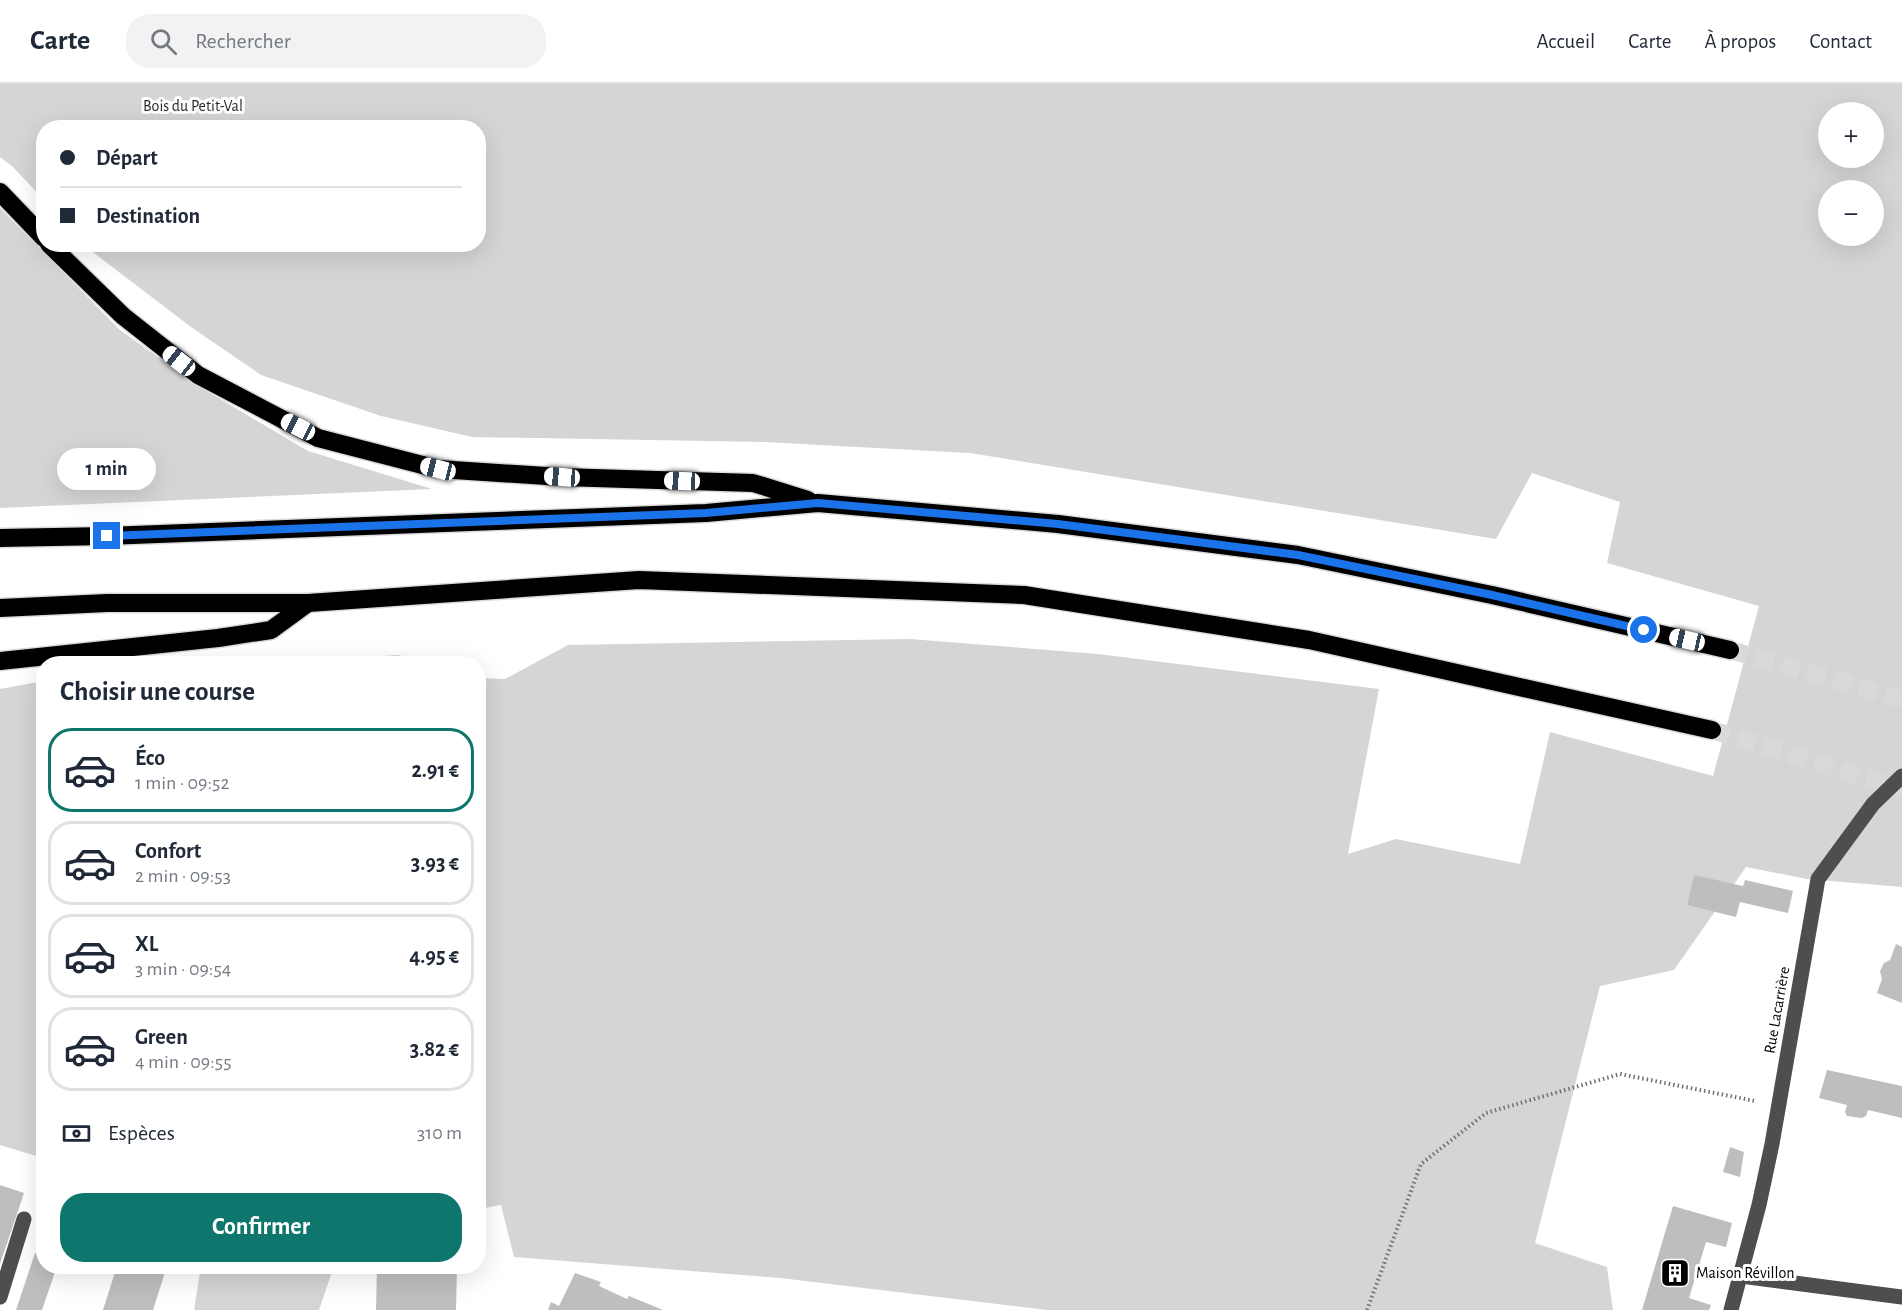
<!DOCTYPE html>
<html lang="fr">
<head>
<meta charset="utf-8">
<style>
	body { margin:0; font-family:"Alegreya Sans",sans-serif; background:#f2f2f3; color:#1f2937; height:100vh; display:flex; flex-direction:column; font-size:22px; white-space:nowrap }
	* { box-sizing:border-box; margin:0 }
	p { font-size:20px; color:#747a83 }
	.icon { flex:none; width:33px; height:33px; fill:none; stroke:currentColor; stroke-width:2; stroke-linecap:round; stroke-linejoin:round }
	.map { position:relative; flex:1; overflow:hidden }
	.details { position:absolute; left:36px; top:572px; width:450px; height:618px; display:flex; flex-direction:column; background:#fff; border-radius:24px; box-shadow:0 6px 24px #0002 }
	.details>* { flex:none }
	.guide { position:absolute; left:36px; top:36px; width:450px; height:132px; border-radius:24px; box-shadow:0 6px 24px #0002; display:grid; align-content:center; height:132px; padding:0 24px; background:#fff }
	.tools { position:absolute; left:1818px; top:18px; display:grid; gap:12px }
	.tools a { display:grid; place-items:center; width:66px; height:66px; border-radius:50%; background:#fff; box-shadow:0 6px 24px #0002; font-size:30px }
	.end { position:absolute; width:27px; height:27px; margin:-14px; border:8px solid #1a73e8; background:#fff; box-shadow:0 0 0 3px #fff }
	.from { border-radius:50% }
	.bubble { position:absolute; height:42px; border-radius:21px; background:#fff; box-shadow:0 6px 24px #0002; font-size:20px; font-weight:600; line-height:42px; text-align:center }
	.car { position:absolute; width:18px; height:36px; margin:-18px -9px; border-radius:8px; box-shadow:0 0 4px 2px #0007; background:linear-gradient(#fff 24%,#345 0 40%,#fff 0 76%,#345 0 86%,#fff 0) }
	.guide b { display:flex; align-items:center; gap:21px; height:57px; font-size:22px }
	.guide b+b { border-top:2px solid #e0e1e3 }
	.guide i { width:15px; height:15px; background:#1f2937 }
	ul { padding:0; list-style:none }
	li { display:flex; align-items:center; gap:18px; height:84px; margin:0 12px 9px; padding:0 12px; border:3px solid #e0e1e3; border-radius:24px }
	li div { flex:1 }
	li b { display:block; font-size:22px }
	li em { font-style:normal; font-weight:600 }
	li.selected { border-color:#0f766e }
	li>.icon { width:54px; height:54px; stroke-width:1.5 }
	h2 { padding:0 24px; font-size:27px; line-height:72px }
	.pay { display:flex; align-items:center; gap:15px; height:66px; padding:0 24px; font-size:22px }
	.pay p { margin-inline-start:auto }
	.primary-button { display:flex; gap:12px; margin-top:auto; padding:12px 24px }
	.primary-button a { flex:1; height:69px; border-radius:24px; background:#0f766e; color:#fff; font-size:24px; font-weight:600; line-height:69px; text-align:center }
	header { display:flex; align-items:center; gap:36px; box-sizing:border-box; height:84px; padding:0 30px; background:#fff; border-bottom:2px solid #e0e1e3 }
	header strong { font-size:28px }
	nav { display:flex; gap:33px; margin-inline-start:auto; font-size:21px }
	.search { width:420px; height:54px; background:#f2f2f3; display:flex; align-items:center; gap:15px; box-sizing:border-box; padding:0 21px; border-radius:24px; color:#747a83; font-size:22px }
	.map>svg:first-child { display:block }
	.green { fill:#d5d5d5; fill-rule:evenodd }
	.building { fill:#bebebe }
	.lines { fill:none; stroke-linecap:round; stroke-linejoin:round }
	.highway-tunnel { stroke:#d9d9d9; stroke-width:18; stroke-dasharray:18 9; stroke-linecap:butt }
	.highway-casing { stroke:#dbdbdb; stroke-width:21 }
	.path { stroke:#707070; stroke-width:4; stroke-dasharray:1.5 3; stroke-linecap:butt }
	.minor { stroke:#4e4e4e; stroke-width:15 }
	.highway { stroke:#000; stroke-width:18 }
	.route { stroke:#1a73e8; stroke-width:8 }
	.labels { text-anchor:middle; dominant-baseline:central; stroke-width:6; stroke-linejoin:round; paint-order:stroke }
	.park-label { font-size:16px; fill:#2c2c2c; stroke:#fff }
	.street-label { font-size:16px; fill:#000; stroke:#fff }
	.poi-label { font-size:16px; fill:#000; stroke:#fff; text-anchor:start }
</style>
</head>
<body>
<header>
<strong>Carte</strong>
<div class="search"><svg class="icon" aria-label="search" viewBox="0 0 24 24"><circle cx="10" cy="10" r="6"/><path d="M15 15l6 6"/></svg>Rechercher</div>
<nav><a>Accueil</a><a>Carte</a><a>À propos</a><a>Contact</a></nav>
</header>
<div class="map">
<svg width="1902" height="1226" viewBox="0 0 1902 1226">
	<rect width="100%" height="100%" fill="#fff"/>
	<!-- green -->
	<g class="green">
		<path d="M0,0H1902V803L1807,795L1746,783L1674,886L1600,902L1535,1159L1607,1183L1613,1226H1047L780,1194L514,1173L501,1121L479,1125V594L505,595L568,561L910,555L1098,570L1379,605L1348,770L1396,755L1520,780L1550,648L1713,692L1759,522L1607,479L1620,418L1532,389L1496,455L970,369L764,358L472,353L381,332L261,291L191,243L94,169L86,161L478,160V44H44L43,115L13,83L0,73ZM1828,28H1874V74H1828ZM1828,106H1874V152H1828Z"/>
		<path d="M0,124L120,246L200,303L308,367L432,405L0,424Z"/>
		<path d="M399,571L422,579H265Z"/>
		<path d="M43,597H44L43,1074L0,1061V605Z"/>
		<path d="M201,1182H334L319,1226H194Z"/>
	</g>
	<!-- building -->
	<g class="building">
		<path d="M1694,791L1743,802L1745,796L1793,807L1788,829L1740,818L1736,833L1687,821Z"/>
		<path d="M1896,860L1902,863V919L1877,909L1882,895L1880,887L1884,879L1890,876Z"/>
		<path d="M1827,986L1902,1002V1034L1868,1026L1866,1032L1862,1034L1847,1032L1845,1028L1847,1021L1819,1014Z"/>
		<path d="M1730,1063L1744,1068L1740,1093L1723,1088Z"/>
		<path d="M0,1101L24,1109L0,1180Z"/>
		<path d="M1673,1122L1732,1139L1726,1163L1706,1158L1689,1214L1711,1221L1709,1226H1642Z"/>
		<path d="M35,1169L44,1171V1182H57L42,1226H16Z"/>
		<path d="M117,1182H167L153,1226H103Z"/>
		<path d="M377,1182H457L456,1226H376Z"/>
		<path d="M575,1189L601,1198L599,1202L627,1215L629,1212L663,1226H548L551,1218L559,1222Z"/>
	</g>
	<g class="lines">
		<!-- highway-tunnel -->
		<g class="highway-tunnel">
			<path d="M1730,566L1902,615"/>
			<path d="M1712,646L1902,705"/>
		</g>
		<!-- highway casing -->
		<g class="highway-casing">
			<g id="highway">
				<path d="M0,108L44,154"/>
				<path d="M49,160L123,232L198,291L318,354L438,385L562,393L753,399L808,416"/>
				<path d="M0,454L107,452L706,429L818,419L1058,440L1298,471L1492,511L1730,566"/>
				<path d="M0,524L107,519H308L639,496L1024,511L1309,556L1712,646"/>
				<path d="M0,577L218,554L271,546L308,519"/>
			</g>
		</g>
		<!-- path -->
		<path class="path" d="M1367,1226L1421,1080L1486,1029L1620,990L1755,1017"/>
		<!-- minor -->
		<g class="minor">
			<path d="M1741,1192L1902,1213"/>
			<path d="M0,1213L24,1135"/>
			<path d="M1731,1226L1759,1121L1772,1060L1818,795L1873,720L1902,692"/>
		</g>
		<!-- highway -->
		<use href="#highway" class="highway"/>
	</g>
	<g class="lines">
		<!-- route -->
		<path class="route" d="M107,452L706,429L818,419L1058,440L1298,471L1492,511L1644,546"/>
	</g>
	<!-- icons -->
	<defs>
		<g id="building-square" transform="scale(1.5)"><rect x="-9" y="-9" width="18" height="18" rx="4" fill="#000" stroke="#fff"/><path d="M-4-6H4V6H1V3H-1V6H-4ZM-2.5-4.3h1.7v1.8h-1.7ZM.8-4.3h1.7v1.8H.8ZM-2.5-1h1.7V.8h-1.7ZM.8-1h1.7V.8H.8Z" fill="#fff"/></g>
	</defs>
	<g fill-rule="evenodd">
		<use href="#building-square" x="1675" y="1189"/>
	</g>
	<g class="labels">
		<!-- park labels -->
		<g class="park-label">
			<text x="193" y="22">Bois du Petit-Val</text>
		</g>
		<!-- street labels -->
		<g class="street-label">
			<text transform="translate(1777 926) rotate(-80)">Rue Lacarrière</text>
		</g>
		<!-- poi labels -->
		<g class="poi-label">
			<text x="1696" y="1189">Maison Révillon</text>
		</g>
	</g>
</svg>
<div class="tools">
<a>+</a>
<a>−</a>
</div>
<i class="end from" style="left:1644px;top:546px"></i>
<i class="end" style="left:107px;top:452px"></i>
<div class="bubble" style="left:57px;top:364px;width:99px">1 min</div>
<i class="car" style="left:179px;top:277px;rotate:308deg"></i>
<i class="car" style="left:298px;top:343px;rotate:297deg"></i>
<i class="car" style="left:438px;top:385px;rotate:284deg"></i>
<i class="car" style="left:562px;top:393px;rotate:274deg"></i>
<i class="car" style="left:682px;top:397px;rotate:272deg"></i>
<i class="car" style="left:1687px;top:556px;rotate:283deg"></i>
<div class="guide">
<b><i class="from"></i>Départ</b>
<b><i></i>Destination</b>
</div>
<section class="details">
<h2>Choisir une course</h2>
<ul>
<li class="selected"><svg class="icon" aria-label="car" viewBox="0 0 24 24"><path d="M5 17H2v-5l4-1 3-4h7l3 4 3 1v5h-3M9 17h6M6 11h13"/><circle cx="7" cy="17" r="2"/><circle cx="17" cy="17" r="2"/></svg><div><b>Éco</b><p>1 min · 09:52</p></div><em>2.91 €</em></li>
<li><svg class="icon" aria-label="car" viewBox="0 0 24 24"><path d="M5 17H2v-5l4-1 3-4h7l3 4 3 1v5h-3M9 17h6M6 11h13"/><circle cx="7" cy="17" r="2"/><circle cx="17" cy="17" r="2"/></svg><div><b>Confort</b><p>2 min · 09:53</p></div><em>3.93 €</em></li>
<li><svg class="icon" aria-label="car" viewBox="0 0 24 24"><path d="M5 17H2v-5l4-1 3-4h7l3 4 3 1v5h-3M9 17h6M6 11h13"/><circle cx="7" cy="17" r="2"/><circle cx="17" cy="17" r="2"/></svg><div><b>XL</b><p>3 min · 09:54</p></div><em>4.95 €</em></li>
<li><svg class="icon" aria-label="car" viewBox="0 0 24 24"><path d="M5 17H2v-5l4-1 3-4h7l3 4 3 1v5h-3M9 17h6M6 11h13"/><circle cx="7" cy="17" r="2"/><circle cx="17" cy="17" r="2"/></svg><div><b>Green</b><p>4 min · 09:55</p></div><em>3.82 €</em></li>
</ul>
<div class="pay"><svg class="icon" aria-label="cash" viewBox="0 0 24 24"><path d="M3 7h18v10H3z"/><circle cx="12" cy="12" r="2"/></svg>Espèces<p>310 m</p></div>
<div class="primary-button"><a>Confirmer</a></div>
</section>
</div>
</body>
</html>
